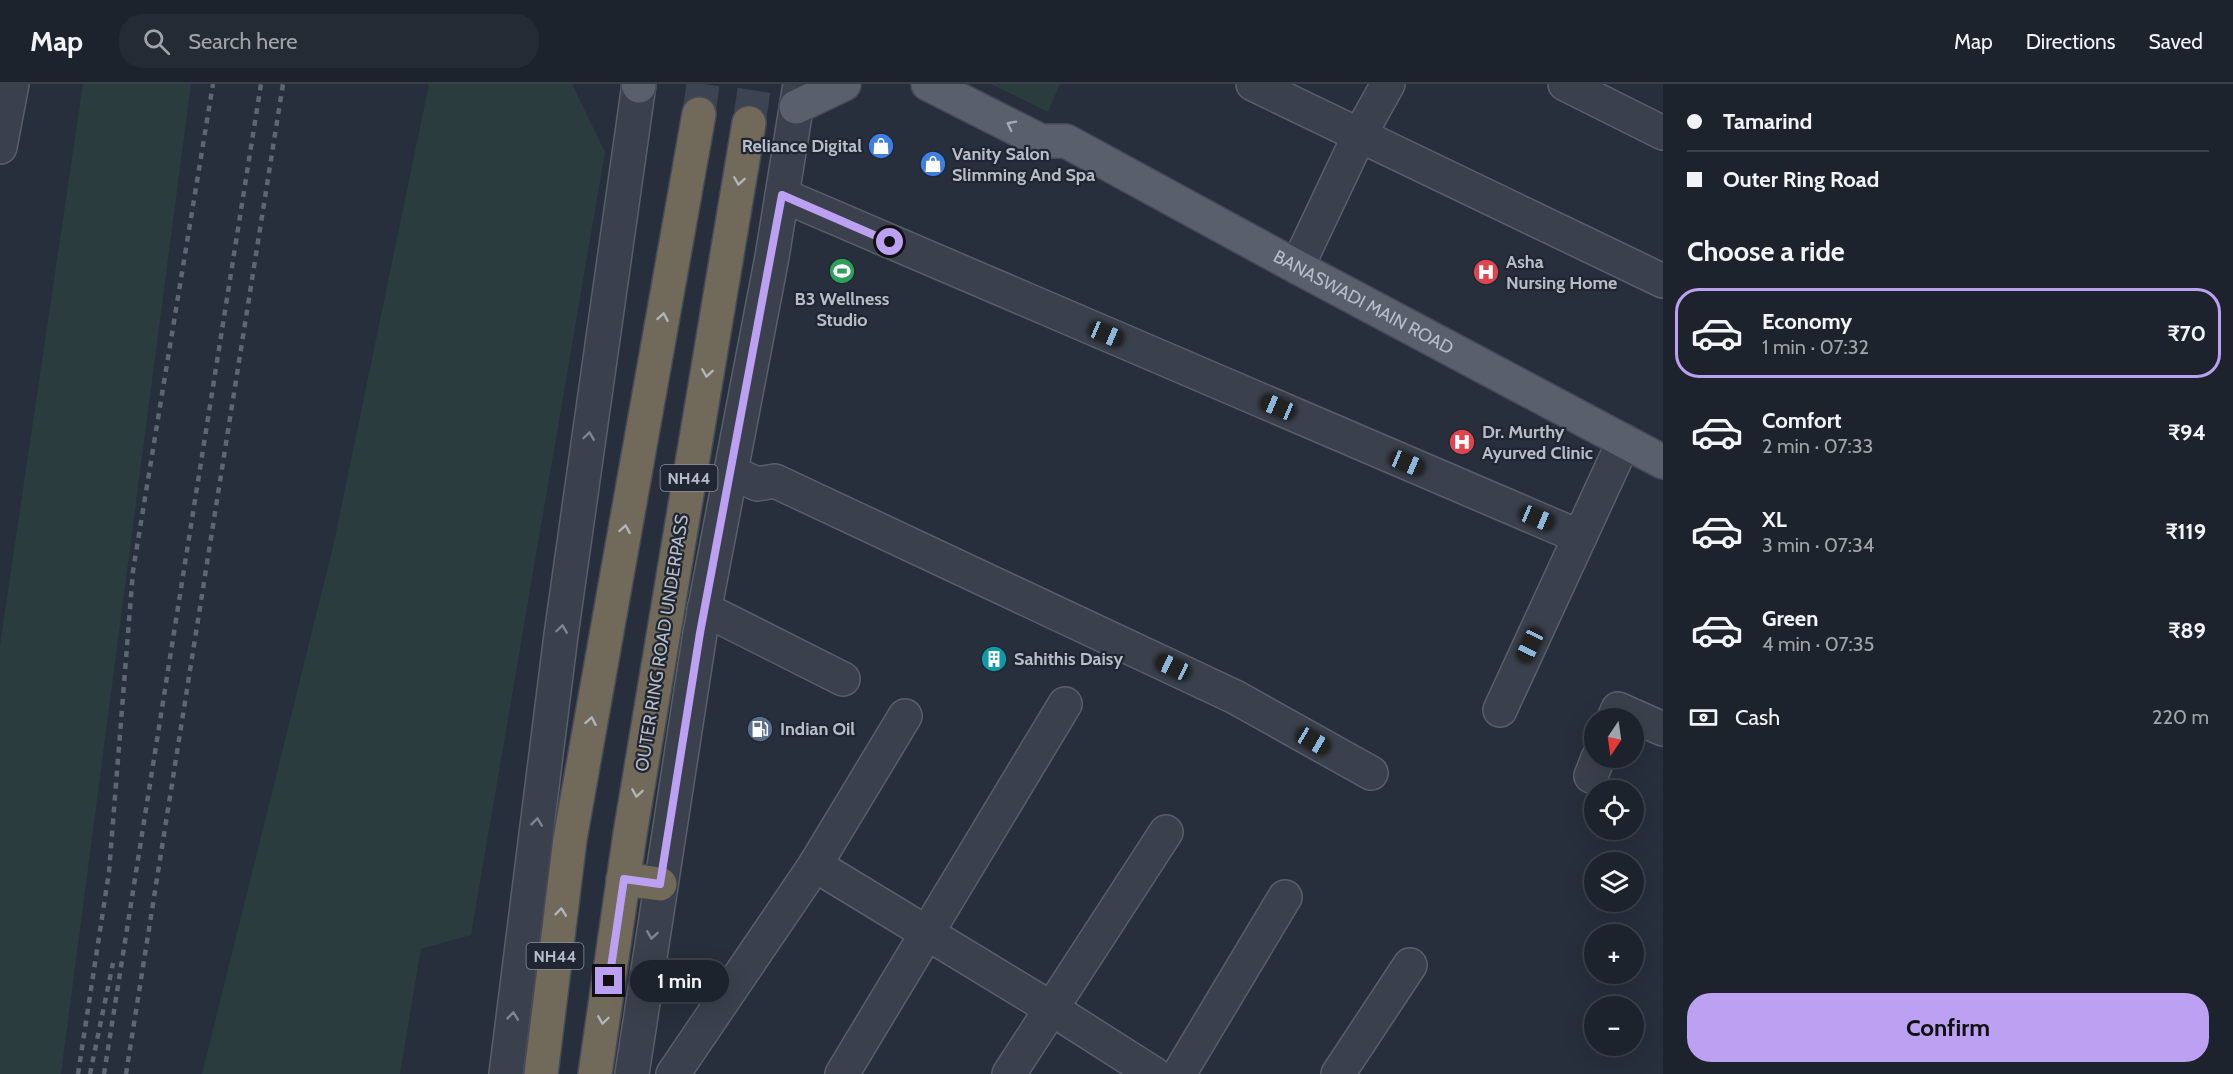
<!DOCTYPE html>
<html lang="en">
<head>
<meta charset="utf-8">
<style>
	body { margin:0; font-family:Cabin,sans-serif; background:#252b35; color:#f1f3f6; height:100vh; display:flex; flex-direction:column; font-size:22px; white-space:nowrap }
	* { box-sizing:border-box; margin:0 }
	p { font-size:20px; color:#a0a4aa }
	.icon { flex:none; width:33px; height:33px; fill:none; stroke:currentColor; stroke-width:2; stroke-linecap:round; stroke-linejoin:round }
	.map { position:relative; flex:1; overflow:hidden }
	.panel { display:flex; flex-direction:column; background:#1d232d; width:570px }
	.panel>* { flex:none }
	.guide { display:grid; align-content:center; height:132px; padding:0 24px; background:#1d232d }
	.needle { width:39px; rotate:193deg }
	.controls { position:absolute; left:1584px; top:624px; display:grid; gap:12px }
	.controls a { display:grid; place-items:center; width:60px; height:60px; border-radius:50%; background:#1d232d; box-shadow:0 6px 24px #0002,0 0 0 2px #3b4049; font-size:30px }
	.end { position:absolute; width:27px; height:27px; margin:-14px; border:8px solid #bca0f2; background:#111; box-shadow:0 0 0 3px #111 }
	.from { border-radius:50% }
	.bubble { position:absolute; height:42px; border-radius:21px; background:#1d232d; box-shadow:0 6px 24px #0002,0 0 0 2px #3b4049; font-size:20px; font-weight:800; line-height:42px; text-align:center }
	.car { position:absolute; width:18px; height:36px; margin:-18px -9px; border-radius:8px; box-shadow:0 0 4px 2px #0007; background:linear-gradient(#222 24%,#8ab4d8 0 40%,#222 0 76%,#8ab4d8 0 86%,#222 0) }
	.guide b { display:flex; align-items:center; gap:21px; height:57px; font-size:22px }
	.guide b+b { border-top:2px solid #3b4049 }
	.guide i { width:15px; height:15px; background:#f1f3f6 }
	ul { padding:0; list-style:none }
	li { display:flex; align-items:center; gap:18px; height:90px; margin:0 12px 9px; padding:0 12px; border:3px solid transparent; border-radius:24px }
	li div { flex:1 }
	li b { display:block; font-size:22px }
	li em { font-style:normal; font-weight:800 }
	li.on { border-color:#bca0f2 }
	li>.icon { width:54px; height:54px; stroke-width:1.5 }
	h2 { padding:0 24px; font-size:27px; line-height:72px }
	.pay { display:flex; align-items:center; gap:15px; height:66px; padding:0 24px; font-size:22px }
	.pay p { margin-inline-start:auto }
	.cta { display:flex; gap:12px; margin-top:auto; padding:12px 24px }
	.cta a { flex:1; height:69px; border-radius:24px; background:#bca0f2; color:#111; font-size:24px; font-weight:800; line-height:69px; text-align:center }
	header { display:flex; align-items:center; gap:36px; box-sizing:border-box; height:84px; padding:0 30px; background:#1d232d; border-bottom:2px solid #3b4049 }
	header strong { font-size:28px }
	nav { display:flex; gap:33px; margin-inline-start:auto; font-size:21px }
	.search { width:420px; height:54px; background:#252b35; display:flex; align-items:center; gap:15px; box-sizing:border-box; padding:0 21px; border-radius:24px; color:#a0a4aa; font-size:22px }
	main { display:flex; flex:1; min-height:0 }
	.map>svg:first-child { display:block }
	.green { fill:#2a3c3e }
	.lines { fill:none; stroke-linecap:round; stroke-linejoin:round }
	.highway-tunnel { stroke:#3d4451; stroke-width:33; stroke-dasharray:33 16; stroke-linecap:butt }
	.minor-casing { stroke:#595f6a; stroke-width:36 }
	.major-casing { stroke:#444a56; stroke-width:36 }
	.highway-casing { stroke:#464c57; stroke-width:36 }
	.minor { stroke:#3b414c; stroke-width:33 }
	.major { stroke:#59606c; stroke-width:33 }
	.highway { stroke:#716959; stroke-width:33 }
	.rail { stroke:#5e6573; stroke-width:4.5; stroke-dasharray:6 6; stroke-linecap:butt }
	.oneway { stroke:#a4aab5 }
	.oneway2 { stroke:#b0b5bc }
	.oneway3 { stroke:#7f8590 }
	.route { stroke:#bca0f2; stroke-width:8 }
	.labels { text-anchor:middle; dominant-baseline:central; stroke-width:4.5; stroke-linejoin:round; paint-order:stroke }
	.shield { fill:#202632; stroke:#8a909a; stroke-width:1.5 }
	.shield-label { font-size:16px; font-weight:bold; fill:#b7bdc7 }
	.poi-label { font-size:18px; font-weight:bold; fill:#b7bdc7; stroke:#202632; text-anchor:start }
	.street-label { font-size:18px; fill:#b7bdc7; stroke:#202632 }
</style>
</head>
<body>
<header>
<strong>Map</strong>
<div class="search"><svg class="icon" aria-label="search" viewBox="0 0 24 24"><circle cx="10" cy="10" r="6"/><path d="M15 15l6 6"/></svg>Search here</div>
<nav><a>Map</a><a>Directions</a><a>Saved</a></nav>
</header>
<main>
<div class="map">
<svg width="1663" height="990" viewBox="0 0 1663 990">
	<rect width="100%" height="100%" fill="#272f3c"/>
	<!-- green -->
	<g class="green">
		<path d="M83,0H191L61,990H0V561Z"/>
		<path d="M429,0H572L605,68L471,851L421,865L400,990H202L333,463Z"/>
		<path d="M991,0H1060L1048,28Z"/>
	</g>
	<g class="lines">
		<!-- highway-tunnel -->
		<g class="highway-tunnel">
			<path d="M699,30L703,0"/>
			<path d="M749,39L755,0"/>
		</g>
		<!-- minor casing -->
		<g class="minor-casing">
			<g id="minor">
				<path d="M1253,0L1663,197"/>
				<path d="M1565,0L1663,49"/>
				<path d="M0,63L12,0"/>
				<path d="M782,111L1580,453"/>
				<path d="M1297,183L1359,52L1388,0"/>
				<path d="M731,388L757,400L775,397L1235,613L1371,689"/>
				<path d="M704,525L843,595"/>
				<path d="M1500,626L1624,357"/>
				<path d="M1614,634L1618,625L1663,645"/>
				<path d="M1591,692L1598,674"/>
				<path d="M815,781L1052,925L1154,990"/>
				<path d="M506,990L561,551L639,0"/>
				<path d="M632,990L700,549L772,173L800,0"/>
				<path d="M673,990L815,781L905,632"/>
				<path d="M842,990L1065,620"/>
				<path d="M1009,990L1166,748"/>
				<path d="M1179,990L1285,813"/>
				<path d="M1338,990L1410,881"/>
			</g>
		</g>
		<!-- major casing -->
		<g class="major-casing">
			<g id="major">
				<path d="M638,0L639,2"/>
				<path id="s1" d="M928,0L1041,57H1066L1297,183L1663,378"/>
				<path d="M796,23L844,0"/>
			</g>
		</g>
		<!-- highway casing -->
		<g class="highway-casing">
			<g id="highway">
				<path d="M623,795L660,800"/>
				<path d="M541,990L570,755L699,30"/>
				<path d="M595,990L630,750L749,39"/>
			</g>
		</g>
		<!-- minor -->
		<use href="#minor" class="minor"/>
		<!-- major -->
		<use href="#major" class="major"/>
		<!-- highway -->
		<use href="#highway" class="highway"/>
		<!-- rail -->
		<g class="rail">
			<path d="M78,990L109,788L133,487L213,0"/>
			<path d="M90,990L113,879"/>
			<path d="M104,990L261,0"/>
			<path d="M126,990L283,0"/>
		</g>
	</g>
	<!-- one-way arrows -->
	<defs><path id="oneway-chevron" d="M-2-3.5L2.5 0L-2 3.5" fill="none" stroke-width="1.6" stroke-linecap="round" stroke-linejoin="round" transform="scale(1.5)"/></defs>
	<use class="oneway" href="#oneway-chevron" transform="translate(1011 41) rotate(-153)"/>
	<g class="oneway2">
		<use href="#oneway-chevron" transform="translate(739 97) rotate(99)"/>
		<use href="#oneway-chevron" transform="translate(663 233) rotate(-80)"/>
		<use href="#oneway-chevron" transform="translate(707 289) rotate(99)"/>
		<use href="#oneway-chevron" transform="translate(625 445) rotate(-80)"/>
		<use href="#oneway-chevron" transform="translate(591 637) rotate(-80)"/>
		<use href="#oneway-chevron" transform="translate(637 709) rotate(99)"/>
		<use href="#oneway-chevron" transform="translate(561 828) rotate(-83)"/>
		<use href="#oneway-chevron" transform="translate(603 936) rotate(98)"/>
	</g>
	<g class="oneway3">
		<use href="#oneway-chevron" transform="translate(589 352) rotate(-82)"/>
		<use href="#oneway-chevron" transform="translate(562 545) rotate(-82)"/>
		<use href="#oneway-chevron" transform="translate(537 738) rotate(-83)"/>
		<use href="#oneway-chevron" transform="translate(652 851) rotate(99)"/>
		<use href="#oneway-chevron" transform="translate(513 932) rotate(-83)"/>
	</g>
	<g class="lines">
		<!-- route -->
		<path class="route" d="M609,897L624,795L660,800L700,549L782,111L890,158"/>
	</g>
	<!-- icons -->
	<defs>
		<g id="shop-disc" transform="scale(1.35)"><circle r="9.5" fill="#3f7fe0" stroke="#202632"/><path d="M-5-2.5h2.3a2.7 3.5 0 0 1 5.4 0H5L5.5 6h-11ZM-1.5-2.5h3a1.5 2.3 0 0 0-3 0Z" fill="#fff"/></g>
		<g id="stadium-disc" transform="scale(1.35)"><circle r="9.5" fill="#2e9e5b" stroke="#202632"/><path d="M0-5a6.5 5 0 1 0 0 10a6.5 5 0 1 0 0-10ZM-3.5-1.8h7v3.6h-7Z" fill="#fff"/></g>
		<g id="hospital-disc" transform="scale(1.35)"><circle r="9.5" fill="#e0444e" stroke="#202632"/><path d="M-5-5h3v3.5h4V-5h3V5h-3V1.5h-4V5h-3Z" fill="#fff"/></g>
		<g id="building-disc" transform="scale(1.35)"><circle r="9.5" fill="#0f9aa8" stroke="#202632"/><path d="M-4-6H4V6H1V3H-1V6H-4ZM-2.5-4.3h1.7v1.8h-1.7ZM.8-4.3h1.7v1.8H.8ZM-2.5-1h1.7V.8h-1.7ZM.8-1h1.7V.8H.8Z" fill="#fff"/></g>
		<g id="fuel-disc" transform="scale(1.35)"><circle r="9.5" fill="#5c6f8a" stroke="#202632"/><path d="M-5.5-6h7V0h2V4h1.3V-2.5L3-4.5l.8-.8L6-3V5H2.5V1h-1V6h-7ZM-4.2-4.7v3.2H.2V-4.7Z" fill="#fff"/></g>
	</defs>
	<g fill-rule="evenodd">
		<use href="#shop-disc" x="881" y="62"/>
		<use href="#shop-disc" x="933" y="80"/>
		<use href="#stadium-disc" x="842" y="187"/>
		<use href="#hospital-disc" x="1486" y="188"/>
		<use href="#hospital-disc" x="1462" y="358"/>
		<use href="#building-disc" x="994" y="575"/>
		<use href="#fuel-disc" x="760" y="645"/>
	</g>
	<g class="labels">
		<!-- shield labels -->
		<g class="shield">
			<rect x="660.5" y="381" width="57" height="26" rx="4.5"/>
			<rect x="526.5" y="859" width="57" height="26" rx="4.5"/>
		</g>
		<g class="shield-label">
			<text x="689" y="394">NH44</text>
			<text x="555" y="872">NH44</text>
		</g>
		<!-- poi labels -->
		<g class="poi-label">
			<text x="862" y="62" text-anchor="end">Reliance Digital</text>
			<text x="952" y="70">Vanity Salon<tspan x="952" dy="21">Slimming And Spa</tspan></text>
			<text x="1506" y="178">Asha<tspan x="1506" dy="21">Nursing Home</tspan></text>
			<text x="842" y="215" text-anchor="middle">B3 Wellness<tspan x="842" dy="21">Studio</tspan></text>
			<text x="1482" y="348">Dr. Murthy<tspan x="1482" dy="21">Ayurved Clinic</tspan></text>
			<text x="1014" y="575">Sahithis Daisy</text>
			<text x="780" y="645">Indian Oil</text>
		</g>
		<!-- street labels -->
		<g class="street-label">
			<text stroke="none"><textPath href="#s1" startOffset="490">BANASWADI MAIN ROAD</textPath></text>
			<text transform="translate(662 559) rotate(-81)">OUTER RING ROAD UNDERPASS</text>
		</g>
	</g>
</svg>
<div class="controls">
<a><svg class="needle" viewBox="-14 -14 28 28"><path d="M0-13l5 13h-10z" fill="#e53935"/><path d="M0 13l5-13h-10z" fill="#a0a4aa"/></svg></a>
<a><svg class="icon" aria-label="locate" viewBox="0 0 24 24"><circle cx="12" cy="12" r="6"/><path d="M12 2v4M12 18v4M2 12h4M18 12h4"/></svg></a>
<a><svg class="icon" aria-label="layers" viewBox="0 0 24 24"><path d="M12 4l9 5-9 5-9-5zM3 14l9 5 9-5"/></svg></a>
<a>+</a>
<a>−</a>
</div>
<i class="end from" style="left:890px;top:158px"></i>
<i class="end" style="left:609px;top:897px"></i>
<div class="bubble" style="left:630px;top:876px;width:99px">1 min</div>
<i class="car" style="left:1106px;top:250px;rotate:113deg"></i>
<i class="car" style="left:1278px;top:323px;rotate:293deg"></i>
<i class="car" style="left:1407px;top:379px;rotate:113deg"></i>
<i class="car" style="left:1537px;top:434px;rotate:113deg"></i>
<i class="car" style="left:1530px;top:561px;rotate:205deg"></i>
<i class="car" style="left:1173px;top:583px;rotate:295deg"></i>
<i class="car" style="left:1313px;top:657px;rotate:120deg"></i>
</div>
<section class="panel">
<div class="guide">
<b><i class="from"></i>Tamarind</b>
<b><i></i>Outer Ring Road</b>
</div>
<h2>Choose a ride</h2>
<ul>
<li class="on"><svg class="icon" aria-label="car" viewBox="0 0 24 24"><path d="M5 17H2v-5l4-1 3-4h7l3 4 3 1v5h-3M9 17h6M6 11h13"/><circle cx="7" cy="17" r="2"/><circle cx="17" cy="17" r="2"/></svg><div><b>Economy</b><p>1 min · 07:32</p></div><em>₹70</em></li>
<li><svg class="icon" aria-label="car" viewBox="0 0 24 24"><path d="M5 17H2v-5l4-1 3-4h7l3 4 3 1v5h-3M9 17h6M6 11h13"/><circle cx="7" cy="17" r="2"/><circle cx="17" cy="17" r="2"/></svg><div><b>Comfort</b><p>2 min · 07:33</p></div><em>₹94</em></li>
<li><svg class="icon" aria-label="car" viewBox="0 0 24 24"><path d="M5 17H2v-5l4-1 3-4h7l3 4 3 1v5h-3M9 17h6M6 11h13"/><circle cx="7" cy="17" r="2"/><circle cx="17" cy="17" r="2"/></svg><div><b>XL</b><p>3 min · 07:34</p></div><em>₹119</em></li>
<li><svg class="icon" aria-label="car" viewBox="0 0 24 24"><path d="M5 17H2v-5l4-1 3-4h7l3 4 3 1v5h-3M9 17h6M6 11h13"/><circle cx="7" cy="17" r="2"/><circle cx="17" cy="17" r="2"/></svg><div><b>Green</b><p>4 min · 07:35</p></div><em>₹89</em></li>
</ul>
<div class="pay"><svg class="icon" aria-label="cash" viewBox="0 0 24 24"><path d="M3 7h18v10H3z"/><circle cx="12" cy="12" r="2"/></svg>Cash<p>220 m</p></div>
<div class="cta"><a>Confirm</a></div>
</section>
</main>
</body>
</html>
